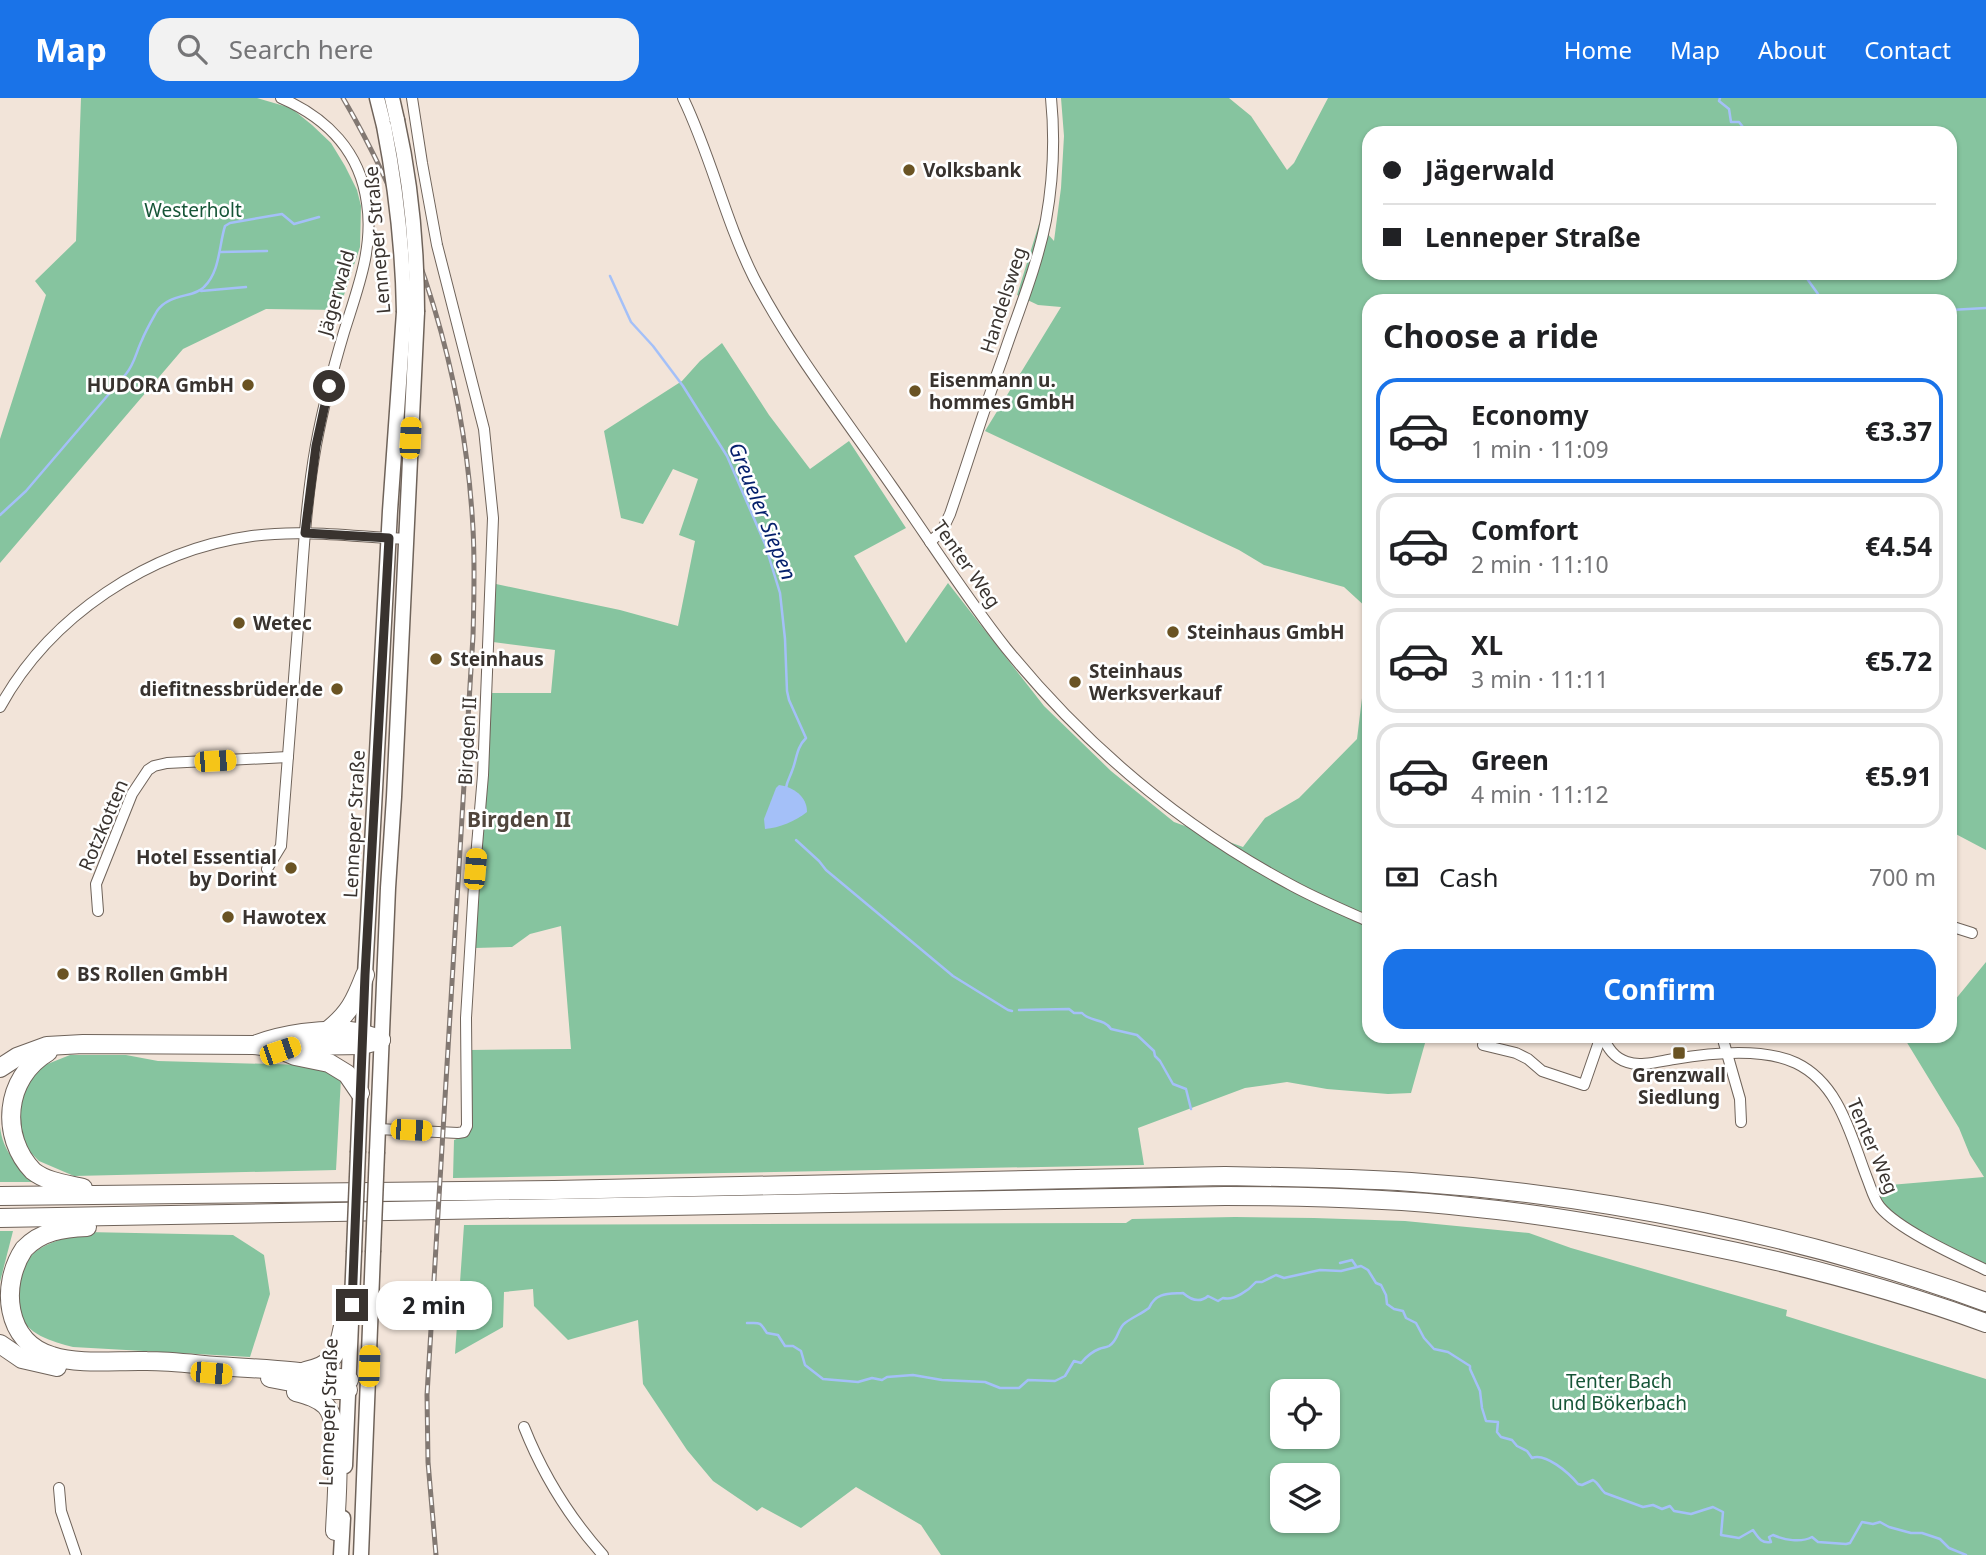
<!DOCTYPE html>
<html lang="en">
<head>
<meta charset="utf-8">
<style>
	body { margin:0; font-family:"Noto Sans",sans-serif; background:#f2f2f2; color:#202124; height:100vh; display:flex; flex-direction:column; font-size:26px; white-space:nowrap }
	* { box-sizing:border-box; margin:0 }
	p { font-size:23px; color:#757577 }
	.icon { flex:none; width:38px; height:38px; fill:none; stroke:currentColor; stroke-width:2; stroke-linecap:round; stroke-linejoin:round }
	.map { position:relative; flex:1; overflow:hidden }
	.panel { position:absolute; left:1362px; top:196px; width:595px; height:749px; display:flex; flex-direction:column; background:#fff; border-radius:21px; box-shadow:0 2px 5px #0004 }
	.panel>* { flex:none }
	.guide { position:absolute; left:1362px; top:28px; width:595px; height:154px; border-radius:21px; box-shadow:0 2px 5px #0004; display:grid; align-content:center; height:154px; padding:0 21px; background:#fff }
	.controls { position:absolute; left:1270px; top:1281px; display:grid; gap:14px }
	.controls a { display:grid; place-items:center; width:70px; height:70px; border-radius:14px; background:#fff; box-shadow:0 2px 5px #0004; font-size:35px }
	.end { position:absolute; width:32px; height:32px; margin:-16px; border:9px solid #39332f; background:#fff; box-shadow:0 0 0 4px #fff }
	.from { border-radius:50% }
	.bubble { position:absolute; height:49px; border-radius:21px; background:#fff; box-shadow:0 2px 5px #0004; font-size:23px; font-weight:700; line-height:49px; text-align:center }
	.car { position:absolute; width:21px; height:42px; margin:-21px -10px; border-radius:9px; box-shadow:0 0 5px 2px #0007; background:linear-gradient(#f5c518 24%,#345 0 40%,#f5c518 0 76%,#345 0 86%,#f5c518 0) }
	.guide b { display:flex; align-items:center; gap:24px; height:66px; font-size:26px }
	.guide b+b { border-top:2px solid #e0e0e0 }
	.guide i { width:18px; height:18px; background:#202124 }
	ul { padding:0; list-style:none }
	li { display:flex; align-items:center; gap:21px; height:105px; margin:0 14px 10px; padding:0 7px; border:4px solid #e0e0e0; border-radius:21px }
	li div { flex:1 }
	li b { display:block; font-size:26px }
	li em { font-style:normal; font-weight:700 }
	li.active { border-color:#1a73e8 }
	li>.icon { width:63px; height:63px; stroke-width:1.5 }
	h2 { padding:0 21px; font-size:32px; line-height:84px }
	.pay { display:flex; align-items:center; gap:18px; height:77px; padding:0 21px; font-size:26px }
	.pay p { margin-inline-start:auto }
	.primary-button { display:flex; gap:14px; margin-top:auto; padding:14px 21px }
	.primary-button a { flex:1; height:80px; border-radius:21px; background:#1a73e8; color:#fff; font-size:28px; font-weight:700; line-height:80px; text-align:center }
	header { display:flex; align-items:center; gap:42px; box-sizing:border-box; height:98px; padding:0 35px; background:#1a73e8; color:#fff }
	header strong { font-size:33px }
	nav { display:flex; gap:38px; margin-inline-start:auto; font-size:24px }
	.search { width:490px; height:63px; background:#f2f2f2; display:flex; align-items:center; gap:18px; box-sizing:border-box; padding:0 24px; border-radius:21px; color:#757577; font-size:26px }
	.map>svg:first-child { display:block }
	.green { fill:#86c49f; fill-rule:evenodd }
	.water { fill:#a4c0f8 }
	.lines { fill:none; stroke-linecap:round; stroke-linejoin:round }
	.stream { stroke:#a4c0f8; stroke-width:2.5 }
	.minor-casing { stroke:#6f635a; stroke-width:12 }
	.primary-casing { stroke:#6f635a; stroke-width:17 }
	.motorway-casing { stroke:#6f635a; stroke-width:20 }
	.minor { stroke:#fff; stroke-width:10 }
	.primary { stroke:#fff; stroke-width:14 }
	.motorway { stroke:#fff; stroke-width:18 }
	.rail-casing { stroke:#827872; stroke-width:5 }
	.rail { stroke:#fff; stroke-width:2.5; stroke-dasharray:8; stroke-linecap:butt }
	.primary-bridge-casing { stroke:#6f635a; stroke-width:17; stroke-linecap:butt }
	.primary-bridge { stroke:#fff; stroke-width:14 }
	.route { stroke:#39332f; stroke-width:9 }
	.poi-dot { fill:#6a5323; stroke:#fff; stroke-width:2.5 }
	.labels { text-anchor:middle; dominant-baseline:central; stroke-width:5; stroke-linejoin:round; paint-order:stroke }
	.poi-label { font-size:19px; font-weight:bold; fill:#39332f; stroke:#fff; text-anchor:start }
	.park-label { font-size:19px; fill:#165537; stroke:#fff }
	.street-label { font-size:19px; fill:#39332f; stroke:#fff }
	.water-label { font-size:21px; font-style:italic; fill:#041f6c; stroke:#fff }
	.neighbourhood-label { font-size:21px; font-weight:bold; fill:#50453c; stroke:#fff }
</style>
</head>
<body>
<header>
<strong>Map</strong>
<div class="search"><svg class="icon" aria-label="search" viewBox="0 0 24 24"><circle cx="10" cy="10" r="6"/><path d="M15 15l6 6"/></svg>Search here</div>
<nav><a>Home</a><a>Map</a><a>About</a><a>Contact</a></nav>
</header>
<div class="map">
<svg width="1986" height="1457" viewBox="0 0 1986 1457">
	<rect width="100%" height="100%" fill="#f2e4d9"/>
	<!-- green -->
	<g class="green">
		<path d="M81,0H257L291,10L312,27L331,45L345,68L357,92L361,108L360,149L339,212L266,211L183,251L0,465V341L46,197L35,183L76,143Z"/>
		<path d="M1061,0H1229L1251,18L1287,72L1294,65L1328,0H1986V752L1950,733V203H1368V511L1344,489L1264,467L1239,452L985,333L1061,209L1038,207L1017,197L1039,126L1054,143L1061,90L1064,38ZM1368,35H1950V175H1368Z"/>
		<path d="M722,245L769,317L810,371L849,343L906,430L854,458L906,545L948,485L1044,608L1111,673L1174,724L1243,749L1265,720L1299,700L1357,641L1368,551V938H1427L1411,995L1388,996L1327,991L1287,984L1245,990L1138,1030L1144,1067L453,1080L454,1042L469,1036V952L571,951L561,828L530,836L512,849L475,850L490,595H551L555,552L493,544L496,486L620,512L678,528L695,443L679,437L698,381L673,371L643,426L621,420L604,333L682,283L700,263Z"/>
		<path d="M1986,864V1169L1954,1156L1880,1109L1879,1090L1890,1087L1984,1079L1970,1057L1959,1030L1903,938H1950V908Z"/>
		<path d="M70,957H126L158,963L307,967L320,969L341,980L336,1072L74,1078L39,1063L16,1040L15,998L40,969Z"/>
		<path d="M0,1029C3,1054 18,1070 39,1084H0Z"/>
		<path d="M1235,1119L1314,1120L1405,1123L1529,1135L1571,1150L1787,1212L1786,1218L1986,1281V1457H941L921,1427L856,1389L801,1430L762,1409L757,1413L713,1383L687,1352L643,1286L638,1222L568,1242L534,1208L533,1191L504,1194L503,1229L455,1256L464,1127L1126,1125L1132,1121ZM1283,1293H1328V1339H1283ZM1283,1377H1328V1423H1283Z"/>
		<path d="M0,1133H13L0,1184Z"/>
		<path d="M86,1134L233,1137L264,1157L270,1196L250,1259L73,1249C53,1244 25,1236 19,1214C18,1209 18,1203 17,1198C16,1180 21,1166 35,1154C49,1143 70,1139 86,1134Z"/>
	</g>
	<!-- water -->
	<path class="water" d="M779,687C793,689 807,698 807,714C796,723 779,730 765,731L764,721L776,690Z"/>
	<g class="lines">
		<!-- stream -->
		<g class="stream">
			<path d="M1720,0L1719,3L1729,11L1731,24H1739L1743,29L1744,35"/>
			<path d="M221,154L267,153"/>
			<path d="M1791,175H1797"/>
			<path d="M1803,175L1823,203"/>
			<path d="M610,178L631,224L653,248L683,288L727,358L765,446L780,495L785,541L787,593L789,602L806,640C796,650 797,661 792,673C790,679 787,683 786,690"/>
			<path d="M201,193L246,189"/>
			<path d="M1950,212L1986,210"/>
			<path d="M0,417L26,393L126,276C135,265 136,254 142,242C146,232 152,222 157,213C169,195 194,200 204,189C220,174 219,147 225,128L230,125L282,116L294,126L319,119"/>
			<path d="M796,742L819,763L826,772L953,878L1008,912L1012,913"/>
			<path d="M1019,912L1069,911L1074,915H1082C1090,924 1104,920 1111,931L1137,937L1154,953L1155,958L1160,963L1173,986L1186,991L1191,1011"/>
			<path d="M1340,1165L1352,1162L1356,1168"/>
			<path d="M747,1225C761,1225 759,1223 767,1235L778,1237L785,1248H793L801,1253L805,1267L823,1281L858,1284L872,1280L882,1282L887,1279L913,1277L942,1282L985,1284L1000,1290H1019L1028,1282L1055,1283L1065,1278L1074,1263L1081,1265C1086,1259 1091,1254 1099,1251C1104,1249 1105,1250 1109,1248C1119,1242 1117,1231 1125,1225C1133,1219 1141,1216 1149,1210C1156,1194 1169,1196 1183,1195C1191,1202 1200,1205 1208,1198L1218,1203L1223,1200C1234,1203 1249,1192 1256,1184H1262L1276,1177L1284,1180L1320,1172L1341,1173L1361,1168L1368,1172L1376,1185L1381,1187L1386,1197L1387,1206L1394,1211L1403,1213L1406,1220L1416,1225L1424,1240L1434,1251L1448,1254L1470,1268V1271L1480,1293L1482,1310L1486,1323L1498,1324L1497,1334L1501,1339L1512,1342L1517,1348L1527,1353L1532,1360C1545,1354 1569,1375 1578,1386L1582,1387L1593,1382C1599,1385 1600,1391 1605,1395L1643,1409L1653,1407L1662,1411L1670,1408L1674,1413L1691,1416L1713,1409L1723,1414L1721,1437L1739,1440L1753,1432C1758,1439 1761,1446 1771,1444L1769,1439L1773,1437C1784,1442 1801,1445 1812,1439L1818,1444L1846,1446L1850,1445L1862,1424L1873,1426L1880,1424L1889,1429L1911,1435H1922L1940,1441L1949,1450L1966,1457"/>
		</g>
		<!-- minor casing -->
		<g class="minor-casing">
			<g id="minor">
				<path d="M683,0C711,58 725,122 754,180C792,253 844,319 891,387C929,441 965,498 1006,550C1085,647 1182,729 1293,788C1317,801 1343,812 1368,823"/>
				<path d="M930,444L942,433L950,416C968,364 984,311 1003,259C1018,214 1037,169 1046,122C1053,83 1055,40 1051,0"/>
				<path d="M0,609C50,518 149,452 252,438C303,431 355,439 407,441"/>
				<path d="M267,771L281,748C287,671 293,593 299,516C303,459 306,403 316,347C323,309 333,271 344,234C357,192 374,150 367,105C360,54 327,20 281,0"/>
				<path d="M98,813L96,786L132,696L148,672L154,668L167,665L288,659"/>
				<path d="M1950,828L1972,835"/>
				<path d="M1602,938C1608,950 1614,960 1627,964C1641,969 1660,963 1674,961C1710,955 1762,949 1796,965C1840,986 1851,1039 1867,1080C1871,1090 1874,1102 1880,1109C1899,1132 1959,1159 1986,1172"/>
				<path d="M1722,938L1740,1001L1741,1024"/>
				<path d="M1483,947L1516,955L1528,961L1542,973L1584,987L1601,938"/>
				<path d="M378,1031L458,1035L464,1034L467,1028L466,920L475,771L483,677L493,420L484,331L437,147L422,65L412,0"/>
				<path d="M524,1329C543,1377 569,1419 603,1457"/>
				<path d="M59,1390L61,1413L76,1457"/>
			</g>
		</g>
		<!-- primary casing -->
		<g class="primary-casing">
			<g id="primary">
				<path d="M377,0L384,28"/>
				<path d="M392,0L397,22"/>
				<path d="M358,1053L365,877L390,413L404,214"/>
				<path d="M377,1054L388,790L394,699L417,214"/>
				<path d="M345,1368L354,1154"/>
				<path d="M341,1457L343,1420"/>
				<path d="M361,1457L373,1154"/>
			</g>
		</g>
		<!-- motorway casing -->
		<g class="motorway-casing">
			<g id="motorway">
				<path d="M327,933C349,916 355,903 365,877"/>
				<path d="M257,946C285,936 320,931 350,933C361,934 371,938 381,942"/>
				<path d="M287,951L295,948L362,947L381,942"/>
				<path d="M48,954C4,980 0,1039 33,1073C47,1084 66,1086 83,1090"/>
				<path d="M0,970L17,959L47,948L83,946L254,947L276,950L295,958L329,965L347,976L360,995"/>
				<path d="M0,1098L554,1092L1225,1078C1287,1079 1349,1080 1411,1084C1602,1097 1806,1138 1986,1204"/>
				<path d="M0,1120L1225,1098C1307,1098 1388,1100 1469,1109C1543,1116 1616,1129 1689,1144C1790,1164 1890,1190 1986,1225"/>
				<path d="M87,1129C63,1130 41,1133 24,1151C0,1187 5,1244 52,1258C78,1267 119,1262 147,1263C170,1263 193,1266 216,1268C261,1271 305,1272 349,1282"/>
				<path d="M0,1246L22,1261L57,1269"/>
				<path d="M305,1273C351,1264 333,1235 352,1207"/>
				<path d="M270,1280L333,1292H348"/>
				<path d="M296,1294C307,1297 318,1300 326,1308C344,1330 336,1404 335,1433"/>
			</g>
		</g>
		<!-- minor -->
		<use href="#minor" class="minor"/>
		<!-- primary -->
		<use href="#primary" class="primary"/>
		<!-- motorway -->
		<use href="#motorway" class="motorway"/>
		<!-- rail casing -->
		<g class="rail-casing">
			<path id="rail" d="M343,0C419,130 465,280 473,431C475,467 474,502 473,538L427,1297L428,1364L436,1457"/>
		</g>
		<!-- rail -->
		<use href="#rail" class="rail"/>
		<!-- primary-bridge casing -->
		<g class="primary-bridge-casing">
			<g id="primary-bridge">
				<path d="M397,22C411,85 417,149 417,214"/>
				<path d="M384,28C396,90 403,151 404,214"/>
				<path d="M354,1154L358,1053"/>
				<path d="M373,1154L377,1054"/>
			</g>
		</g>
		<!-- primary-bridge -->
		<use href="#primary-bridge" class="primary-bridge"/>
	</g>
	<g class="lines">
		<!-- route -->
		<path class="route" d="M329,288L316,348L305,435L389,440L365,877L352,1207"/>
	</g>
	<!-- markers -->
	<g class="poi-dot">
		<circle cx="909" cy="72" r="7"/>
		<circle cx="248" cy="287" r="7"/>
		<circle cx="915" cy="293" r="7"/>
		<circle cx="239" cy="525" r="7"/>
		<circle cx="1173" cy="534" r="7"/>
		<circle cx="436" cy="561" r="7"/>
		<circle cx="1075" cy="584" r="7"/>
		<circle cx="337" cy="591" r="7"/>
		<circle cx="291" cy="770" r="7"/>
		<circle cx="228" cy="819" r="7"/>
		<circle cx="63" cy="876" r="7"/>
		<rect x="1672" y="948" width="14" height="14" rx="3.5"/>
	</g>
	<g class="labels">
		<!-- poi labels -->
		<g class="poi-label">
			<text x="923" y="72">Volksbank</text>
			<text x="929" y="282">Eisenmann u.<tspan x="929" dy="22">hommes GmbH</tspan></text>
			<text x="234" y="287" text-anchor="end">HUDORA GmbH</text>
			<text x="253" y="525">Wetec</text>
			<text x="1187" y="534">Steinhaus GmbH</text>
			<text x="450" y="561">Steinhaus</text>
			<text x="1089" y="573">Steinhaus<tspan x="1089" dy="22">Werksverkauf</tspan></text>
			<text x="323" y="591" text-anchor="end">diefitnessbrüder.de</text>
			<text x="277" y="759" text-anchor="end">Hotel Essential<tspan x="277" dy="22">by Dorint</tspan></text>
			<text x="242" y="819">Hawotex</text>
			<text x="77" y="876">BS Rollen GmbH</text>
			<text x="1679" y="977" text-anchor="middle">Grenzwall<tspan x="1679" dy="22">Siedlung</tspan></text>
		</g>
		<!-- park labels -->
		<g class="park-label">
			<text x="193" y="112">Westerholt</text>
			<text x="1619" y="1283">Tenter Bach<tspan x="1619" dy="22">und Bökerbach</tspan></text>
		</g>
		<!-- street labels -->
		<g class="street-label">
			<text transform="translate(377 142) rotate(-95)">Lenneper Straße</text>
			<text transform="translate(336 195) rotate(-74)">Jägerwald</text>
			<text transform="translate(1003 202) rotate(-72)">Handelsweg</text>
			<text transform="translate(967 466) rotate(55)">Tenter Weg</text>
			<text transform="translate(467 643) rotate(-87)">Birgden II</text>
			<text transform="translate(354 726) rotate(-87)">Lenneper Straße</text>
			<text transform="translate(103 727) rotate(-67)">Rotzkotten</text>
			<text transform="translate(1873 1048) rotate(67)">Tenter Weg</text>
			<text transform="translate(328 1314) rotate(-88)">Lenneper Straße</text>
		</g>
		<!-- water labels -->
		<g class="water-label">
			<text transform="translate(763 413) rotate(68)">Greueler Siepen</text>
		</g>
		<!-- neighbourhood labels -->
		<g class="neighbourhood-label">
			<text x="519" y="721">Birgden II</text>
		</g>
	</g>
</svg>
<div class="controls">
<a><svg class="icon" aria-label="locate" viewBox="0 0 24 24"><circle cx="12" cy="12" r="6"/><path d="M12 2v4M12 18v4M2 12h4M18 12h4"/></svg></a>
<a><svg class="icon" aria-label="layers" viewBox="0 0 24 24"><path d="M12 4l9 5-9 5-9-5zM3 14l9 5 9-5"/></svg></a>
</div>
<i class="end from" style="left:329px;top:288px"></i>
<i class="end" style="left:352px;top:1207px"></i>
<div class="bubble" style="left:376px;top:1183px;width:116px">2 min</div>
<i class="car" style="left:410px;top:340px;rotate:3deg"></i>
<i class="car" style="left:215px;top:663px;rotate:87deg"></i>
<i class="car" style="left:475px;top:771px;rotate:5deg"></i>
<i class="car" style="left:280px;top:953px;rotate:71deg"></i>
<i class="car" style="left:411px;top:1032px;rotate:93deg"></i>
<i class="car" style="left:369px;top:1268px;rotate:2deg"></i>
<i class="car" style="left:211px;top:1275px;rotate:95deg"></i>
<div class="guide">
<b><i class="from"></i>Jägerwald</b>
<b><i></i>Lenneper Straße</b>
</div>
<section class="panel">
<h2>Choose a ride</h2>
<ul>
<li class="active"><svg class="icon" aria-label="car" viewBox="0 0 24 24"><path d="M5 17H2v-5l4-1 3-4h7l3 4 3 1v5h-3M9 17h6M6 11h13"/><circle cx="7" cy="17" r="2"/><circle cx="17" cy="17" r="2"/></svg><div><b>Economy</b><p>1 min · 11:09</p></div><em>€3.37</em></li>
<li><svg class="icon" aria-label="car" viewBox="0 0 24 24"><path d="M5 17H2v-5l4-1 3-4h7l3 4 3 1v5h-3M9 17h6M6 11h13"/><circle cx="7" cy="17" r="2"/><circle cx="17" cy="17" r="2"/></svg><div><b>Comfort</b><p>2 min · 11:10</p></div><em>€4.54</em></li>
<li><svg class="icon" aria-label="car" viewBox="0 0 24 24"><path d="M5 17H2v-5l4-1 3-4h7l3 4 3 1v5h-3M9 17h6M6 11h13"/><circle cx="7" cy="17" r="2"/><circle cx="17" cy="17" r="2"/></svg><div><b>XL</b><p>3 min · 11:11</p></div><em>€5.72</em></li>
<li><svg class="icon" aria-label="car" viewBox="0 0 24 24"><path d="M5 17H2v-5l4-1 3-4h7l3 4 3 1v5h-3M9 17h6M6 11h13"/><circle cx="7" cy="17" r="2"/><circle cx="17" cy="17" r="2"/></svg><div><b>Green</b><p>4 min · 11:12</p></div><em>€5.91</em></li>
</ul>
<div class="pay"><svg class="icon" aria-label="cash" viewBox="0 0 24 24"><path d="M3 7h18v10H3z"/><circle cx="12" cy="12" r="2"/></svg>Cash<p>700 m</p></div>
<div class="primary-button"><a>Confirm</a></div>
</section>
</div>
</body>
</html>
